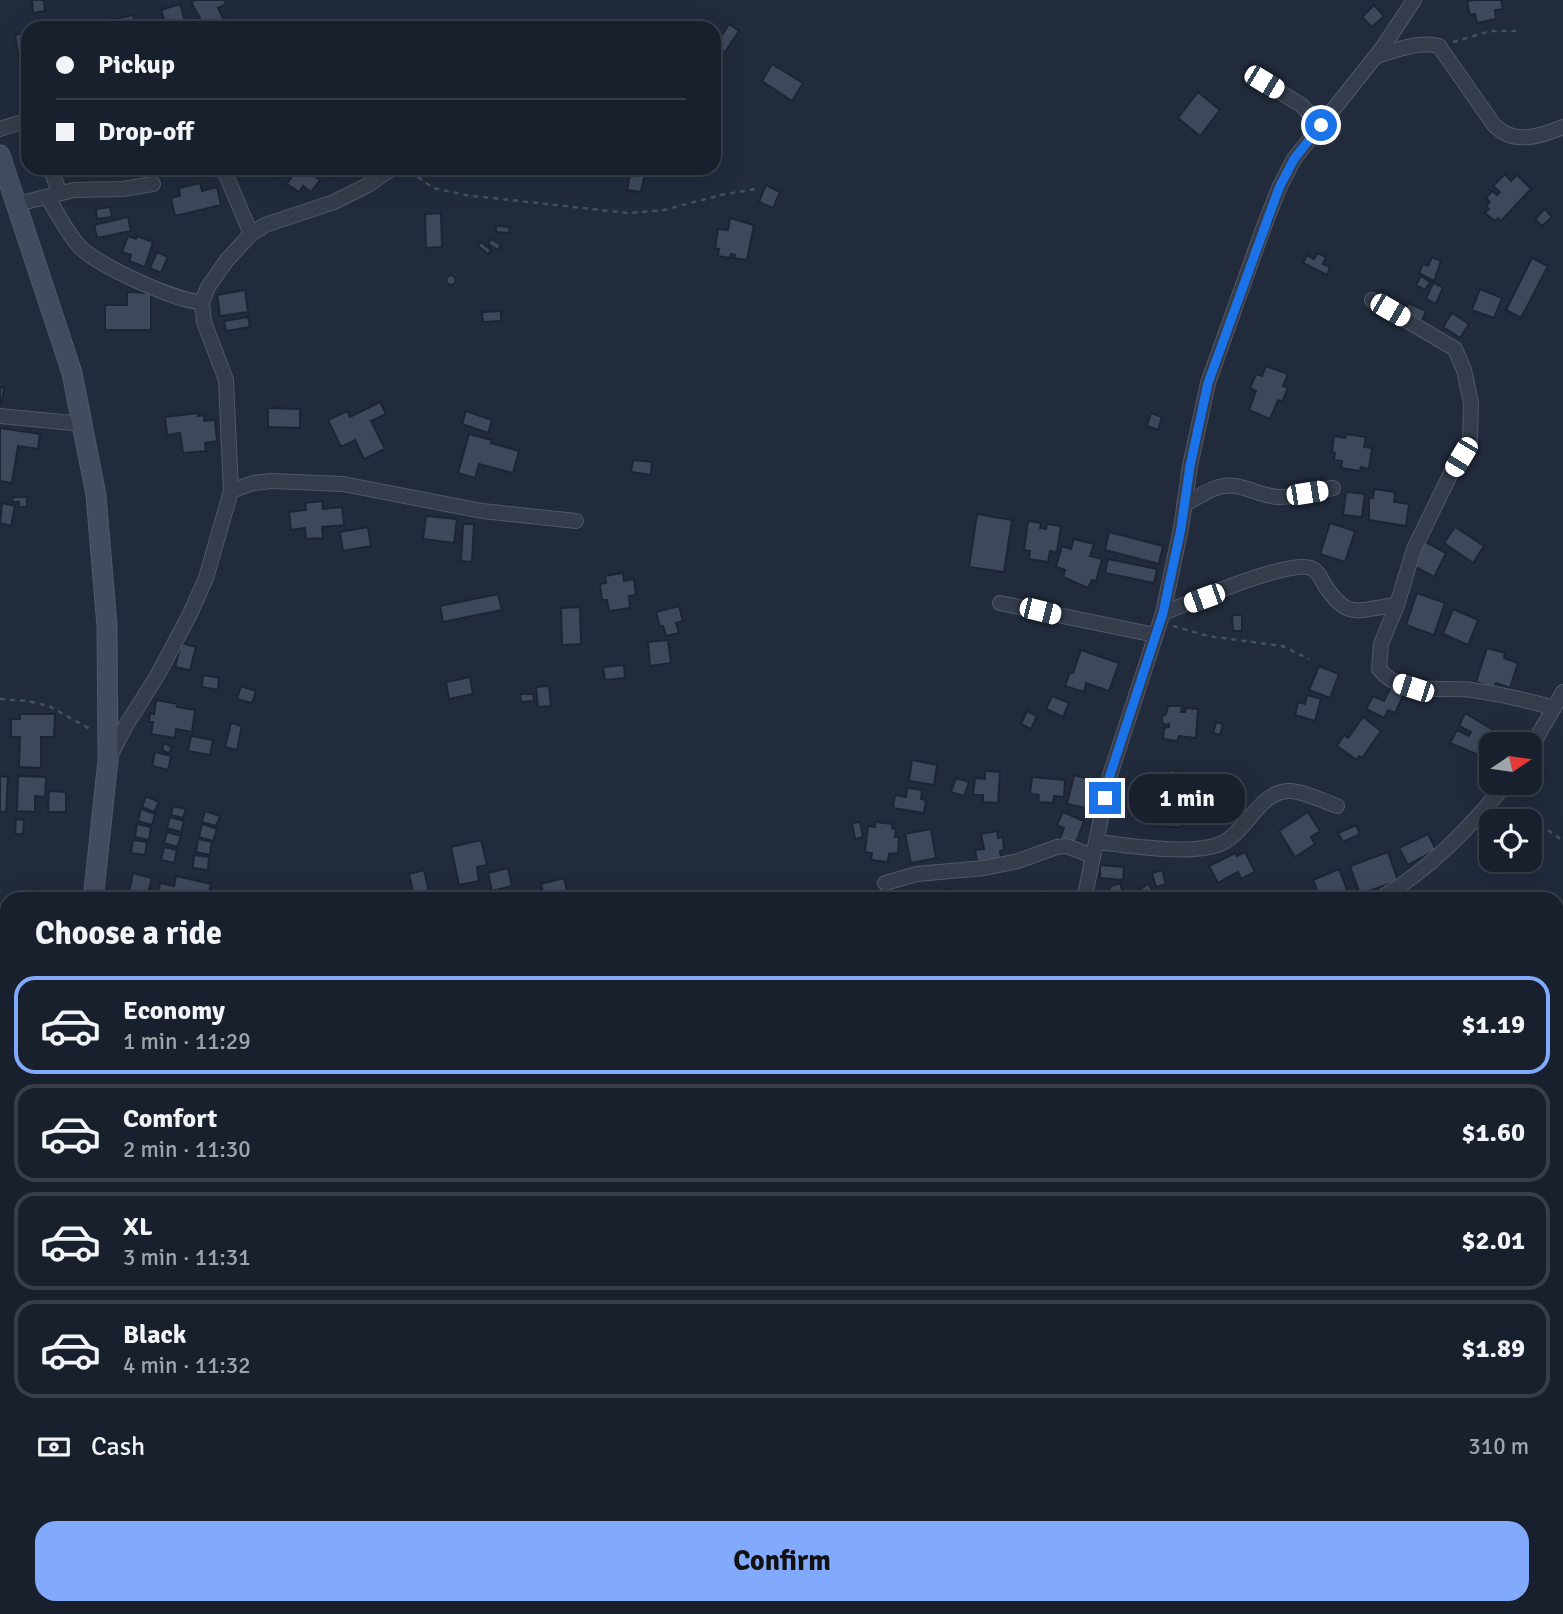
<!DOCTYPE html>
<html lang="en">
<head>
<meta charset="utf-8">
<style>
	body { margin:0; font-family:Signika,sans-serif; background:#262d39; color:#f1f3f6; height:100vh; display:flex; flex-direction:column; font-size:26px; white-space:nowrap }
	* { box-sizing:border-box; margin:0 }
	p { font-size:23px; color:#9fa3aa }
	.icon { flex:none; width:38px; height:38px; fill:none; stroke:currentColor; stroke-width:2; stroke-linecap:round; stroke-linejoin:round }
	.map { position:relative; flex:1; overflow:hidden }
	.panel { position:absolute; left:0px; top:892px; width:1564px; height:723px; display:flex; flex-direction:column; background:#19202d; border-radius:21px 21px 0 0; box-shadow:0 7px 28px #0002,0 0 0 2px #373e49 }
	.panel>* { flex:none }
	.banner { position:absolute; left:21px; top:21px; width:700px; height:154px; border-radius:21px; box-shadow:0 7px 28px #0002,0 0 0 2px #373e49; display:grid; align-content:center; height:154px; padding:0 35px; background:#19202d }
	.needle { width:46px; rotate:77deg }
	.fabs { position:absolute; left:1479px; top:732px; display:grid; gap:14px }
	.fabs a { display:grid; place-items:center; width:63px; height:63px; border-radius:14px; background:#19202d; box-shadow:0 7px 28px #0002,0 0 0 2px #373e49; font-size:35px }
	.end { position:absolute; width:32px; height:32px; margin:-16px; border:9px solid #1a73e8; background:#fff; box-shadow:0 0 0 4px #fff }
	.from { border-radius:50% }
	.bubble { position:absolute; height:49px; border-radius:21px; background:#19202d; box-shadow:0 7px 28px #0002,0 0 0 2px #373e49; font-size:23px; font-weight:700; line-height:49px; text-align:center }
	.car { position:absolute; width:21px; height:42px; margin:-21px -10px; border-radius:9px; box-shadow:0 0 5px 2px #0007; background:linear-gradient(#fff 24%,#345 0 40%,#fff 0 76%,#345 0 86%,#fff 0) }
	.banner b { display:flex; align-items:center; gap:24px; height:66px; font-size:26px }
	.banner b+b { border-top:2px solid #373e49 }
	.banner i { width:18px; height:18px; background:#f1f3f6 }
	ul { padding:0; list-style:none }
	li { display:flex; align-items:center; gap:21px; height:98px; margin:0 14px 10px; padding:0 21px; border:4px solid #373e49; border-radius:21px }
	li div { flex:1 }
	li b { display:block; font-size:26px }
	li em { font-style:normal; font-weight:700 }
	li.selected { border-color:#81a9fc }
	li>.icon { width:63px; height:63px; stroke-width:1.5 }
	h2 { padding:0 35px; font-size:32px; line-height:84px }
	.pay { display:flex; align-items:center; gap:18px; height:77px; padding:0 35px; font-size:26px }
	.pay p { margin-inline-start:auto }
	.primary-button { display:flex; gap:14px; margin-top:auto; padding:14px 35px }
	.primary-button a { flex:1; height:80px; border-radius:21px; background:#81a9fc; color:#111; font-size:28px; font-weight:700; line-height:80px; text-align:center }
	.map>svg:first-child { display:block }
	.building { fill:#3d495b; stroke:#1d2433; stroke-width:2 }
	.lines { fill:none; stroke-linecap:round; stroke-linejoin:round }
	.street-casing { stroke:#505867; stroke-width:16 }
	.secondary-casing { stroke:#505867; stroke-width:21 }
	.path { stroke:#3e5457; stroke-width:2.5; stroke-dasharray:5 5; stroke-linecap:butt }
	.street { stroke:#353d4c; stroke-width:14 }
	.secondary { stroke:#434c5f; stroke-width:19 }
	.route { stroke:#1a73e8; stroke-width:9 }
</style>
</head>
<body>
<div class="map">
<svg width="1563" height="1614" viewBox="0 0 1563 1614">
	<rect width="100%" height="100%" fill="#212b3c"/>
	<!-- building -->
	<g class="building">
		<path d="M32,0H44L45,11L33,13Z"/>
		<path d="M195,0H225L226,4L218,8L227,26L191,28L189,24L200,18L191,2Z"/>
		<path d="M1474,0H1501L1503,9L1495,10L1496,19L1477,23L1475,14L1470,15L1467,1Z"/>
		<path d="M180,4L187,28H167L161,10Z"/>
		<path d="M1374,5L1384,16L1372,27L1362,17Z"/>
		<path d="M133,15L135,28L112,27L110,20Z"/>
		<path d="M729,24L739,31L725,52L715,46Z"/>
		<path d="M28,32V76L22,77L15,35Z"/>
		<path d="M772,64L803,83L792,101L762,81Z"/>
		<path d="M1198,92L1220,110L1200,136L1178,118Z"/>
		<path d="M270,168H274L279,174L273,178L268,169Z"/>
		<path d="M287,168H314L317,170L313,175L320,180L311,192L303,186L299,192L287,184L291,178L284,172Z"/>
		<path d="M325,168H345L334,178Z"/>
		<path d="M631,168L646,169L641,192L627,190Z"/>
		<path d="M1505,174L1511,181L1517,175L1531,189L1501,221L1498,218L1495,221L1485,213L1489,209L1486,206L1490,202L1486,198L1492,191L1497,195L1500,192L1493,186Z"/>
		<path d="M200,183L202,191L217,187L221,205L175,216L171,198L180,196L179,188Z"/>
		<path d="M766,185L780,192L773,208L759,202Z"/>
		<path d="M110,207L112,217L97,219L96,209Z"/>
		<path d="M1545,209L1552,217L1542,226L1535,219Z"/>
		<path d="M441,213L442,247L426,248L425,214Z"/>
		<path d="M128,217L131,231L97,238L94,225Z"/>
		<path d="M730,218L754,225L747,260L734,258L735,255L731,254L730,258L718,256L719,249L715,248L718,229L728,230Z"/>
		<path d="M496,226L510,227L509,233L496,232Z"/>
		<path d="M128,236L136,239L137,236L153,242L145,267L129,261L131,255L122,252Z"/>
		<path d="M491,239L501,245L498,250L488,244Z"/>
		<path d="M481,242L491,250L488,254L478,246Z"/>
		<path d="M157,252L168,257L161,273L150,268Z"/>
		<path d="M1317,253L1326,257L1323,264L1330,267L1327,275L1303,263L1307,255L1314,259Z"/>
		<path d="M1432,257L1441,261L1434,281L1419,273L1423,264L1428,266Z"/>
		<path d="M1532,258L1548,266L1521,318L1506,310Z"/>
		<circle cx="451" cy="280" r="4.5"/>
		<path d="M1421,276L1430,282L1425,290L1416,285Z"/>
		<path d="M1433,283L1443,287L1436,304L1426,299Z"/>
		<path d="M1480,289L1502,298L1494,318L1472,310Z"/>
		<path d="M245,290L248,312L220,316L217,295Z"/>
		<path d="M127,292L151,293V330H105V305H127Z"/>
		<path d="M1408,303L1426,311L1422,321L1404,313Z"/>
		<path d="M501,311V321L483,322L482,312Z"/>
		<path d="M1452,313L1469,324L1460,338L1443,327Z"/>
		<path d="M248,317L250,327L226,331L224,321Z"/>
		<path d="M1266,366L1288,374L1283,386L1288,388L1282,402L1278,400L1270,419L1249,410L1256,391L1250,388L1256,374L1262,376Z"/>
		<path d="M0,387L4,388L1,405H0Z"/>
		<path d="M380,402L386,414L371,421L385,449L364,459L355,440L341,447L328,420L347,411L350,417Z"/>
		<path d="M268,408L300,409V428L268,427Z"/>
		<path d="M466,411L492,420L488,433L462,424Z"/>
		<path d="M198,413V416L204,415V421L215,420L217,441L205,443L206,451L183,453L180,433L167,435L165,417Z"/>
		<path d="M1151,413L1162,417L1158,430L1147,426Z"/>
		<path d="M0,428L40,434L38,449L18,446L12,483L0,481Z"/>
		<path d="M469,434L492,440L491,443L519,451L513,473L479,464L475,478L458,473Z"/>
		<path d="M1346,434L1366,437L1364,447L1372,448L1369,469L1361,467L1360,471L1341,468L1342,461L1334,460L1335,453L1332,452L1334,436L1345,438Z"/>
		<path d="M633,460L652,462L651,475L631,472Z"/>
		<path d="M1374,489L1395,492L1394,502L1409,504L1406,526L1369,520V498H1373Z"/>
		<path d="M1346,492L1365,494L1362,517L1343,515Z"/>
		<path d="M13,497H27V507H19V502H12Z"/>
		<path d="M322,501L323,509L342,507L344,525L322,527L323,538L306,539L305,528L291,530L289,512L306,510L305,503Z"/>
		<path d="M2,503L15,506L11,526L0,523Z"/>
		<path d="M977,514L1012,520L1004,572L969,567Z"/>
		<path d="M426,516L457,519L454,543L423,539Z"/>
		<path d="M1028,521L1041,523L1040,528L1046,529L1047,524L1061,526L1057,552L1050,551L1048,562L1029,559L1030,551L1024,550Z"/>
		<path d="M1330,523L1355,531L1345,562L1320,554Z"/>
		<path d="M463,524H474L472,562L461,561Z"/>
		<path d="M368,527L371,546L343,551L340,532Z"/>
		<path d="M1455,527L1484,546L1473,563L1444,543Z"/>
		<path d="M1109,532L1163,546L1159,564L1105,550Z"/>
		<path d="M1074,539L1094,544L1090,556L1102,559L1096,581L1092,580L1088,588L1063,577L1065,570L1056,567L1062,546L1071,549Z"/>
		<path d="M1424,541L1446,553L1434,577L1412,565Z"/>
		<path d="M1108,559L1157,569L1154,583L1105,573Z"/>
		<path d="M623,573L624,581L634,579L636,595L629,596L630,608L609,611L607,600H602L600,584L606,583L605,576Z"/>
		<path d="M1417,593L1445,603L1434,635L1406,625Z"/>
		<path d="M498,594L502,610L443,622L440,606Z"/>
		<path d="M679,606L683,621L676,623L679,633L666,636L663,626L660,627L656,612Z"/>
		<path d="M580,607L581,644L562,645L561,608Z"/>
		<path d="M1453,609L1478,620L1468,645L1443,634Z"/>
		<path d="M1232,615H1242V631H1233Z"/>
		<path d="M668,640L671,663L650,666L648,642Z"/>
		<path d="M181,643L196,647L190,670L175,667Z"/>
		<path d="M1487,648L1505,653L1504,658L1518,663L1510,688L1496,683L1494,688L1476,682Z"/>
		<path d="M1081,650L1119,663L1109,691L1086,683L1084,692L1065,686L1070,672L1073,673Z"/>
		<path d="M624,665L625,678L605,680L603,667Z"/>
		<path d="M1319,666L1339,674L1330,698L1309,690Z"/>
		<path d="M203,675L219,678L218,690L202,687Z"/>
		<path d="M470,677L473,694L449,699L446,682Z"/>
		<path d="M241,686L256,691L252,703L237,699Z"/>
		<path d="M549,686L551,706L538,707L536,687Z"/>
		<path d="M1391,687L1404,694L1395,713L1388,710L1384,718L1366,709L1373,696L1384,701Z"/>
		<path d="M520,694H533L534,701L521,702Z"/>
		<path d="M1307,695L1321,699L1315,721L1295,715L1298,702L1305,704Z"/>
		<path d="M1052,696L1069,703L1063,717L1046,709Z"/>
		<path d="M156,700L178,704L177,707L195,710L192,732L176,729L175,738L151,734L153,722H149L150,713L154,714Z"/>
		<path d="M1168,706H1182L1181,712H1185L1186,708L1198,709L1196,738L1179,736L1177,741L1163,739L1164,728L1169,727V724L1165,725L1162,722V716L1166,714Z"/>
		<path d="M1027,711L1037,716L1031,729L1021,724Z"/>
		<path d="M1465,713L1493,730L1490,735L1496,738L1494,744H1491V748L1486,746L1481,756L1450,743L1457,730L1469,736L1471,732L1459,726Z"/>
		<path d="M20,714H55L54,737H41V768L19,767L20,737H11V719H20Z"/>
		<path d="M1363,717L1381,731L1362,758L1359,756L1357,760L1337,746L1344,735L1348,738Z"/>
		<path d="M1216,722L1223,724L1220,735L1213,733Z"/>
		<path d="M231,723L242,726L237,750L225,747Z"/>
		<path d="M191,736L213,740L210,755L188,751Z"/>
		<path d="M164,743L172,747L169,753L162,750Z"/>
		<path d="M155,752L171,756L168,770L152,766Z"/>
		<path d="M912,760L937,765L934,785L909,781Z"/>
		<path d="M1537,767L1546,771L1541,785L1532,782Z"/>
		<path d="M1169,770L1189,773L1187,788L1167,784Z"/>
		<path d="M985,771L1000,772L998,803L983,802V795H973L975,778L985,779Z"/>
		<path d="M1074,775L1097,781L1091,809L1067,804Z"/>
		<path d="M0,776L8,777L6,812H0Z"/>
		<path d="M18,776L46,777L45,797L35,796V812L17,811Z"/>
		<path d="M1032,777L1065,780L1064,797L1054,796L1053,803L1038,802L1039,795L1030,794Z"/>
		<path d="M956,778L969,782L964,796L951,792Z"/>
		<path d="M907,788L922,790L921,799L926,800L924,813L893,808L895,795L906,797Z"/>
		<path d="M49,791L66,792V812H48Z"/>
		<path d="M1156,795L1183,797L1181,827L1154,826Z"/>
		<path d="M146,796L159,802L154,812L142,807Z"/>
		<path d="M1193,802L1201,807L1198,814L1189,810Z"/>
		<path d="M173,806L186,809L183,818L171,815Z"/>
		<path d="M141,809L155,814L152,825L138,821Z"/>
		<path d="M205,811L220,816L216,826L202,822Z"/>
		<path d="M1063,812L1084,821L1075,845L1060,839L1064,828L1057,825Z"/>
		<path d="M1308,812L1320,831L1311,837L1315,844L1295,857L1279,831Z"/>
		<path d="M170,817L184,821L181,832L167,828Z"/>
		<path d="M16,819L24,820L23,834H15Z"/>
		<path d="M860,822L863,837L855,839L852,823Z"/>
		<path d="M875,822L893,824L892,828L896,829L895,837H899L898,853L889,854L888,862L871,860L872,853L865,852L868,826L875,827Z"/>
		<path d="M137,824L151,827L149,840L135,837Z"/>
		<path d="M202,824L217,829L213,841L199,837Z"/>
		<path d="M1356,825L1360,834L1343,842L1338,833Z"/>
		<path d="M931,829L936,858L911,863L905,834Z"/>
		<path d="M997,831L998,838L1003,837L1004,850L1000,851L1001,859L977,862L975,850L984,849L981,834Z"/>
		<path d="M167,832L181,836L177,847L164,843Z"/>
		<path d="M1428,834L1436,850L1408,865L1399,848Z"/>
		<path d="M198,839L212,842L210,855L196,852Z"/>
		<path d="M133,840L147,842L145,855L131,853Z"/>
		<path d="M481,840L487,865L477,867L479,881L459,885L451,847Z"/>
		<path d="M164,847L177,850L174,863L161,860Z"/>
		<path d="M1245,852L1255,872L1241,879L1238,872L1218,883L1209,866L1235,853L1237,856Z"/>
		<path d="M1388,852L1398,881L1360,894L1350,866Z"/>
		<path d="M194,855L209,857L208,870L193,868Z"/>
		<path d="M1100,865L1124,867L1123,880L1100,878Z"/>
		<path d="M508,868L512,886L492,891L488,873Z"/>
		<path d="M1339,869L1349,895L1339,899L1337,894L1321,900L1313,880Z"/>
		<path d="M424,870L430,896L415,900L409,874Z"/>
		<path d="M1162,870L1166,884L1156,887L1152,873Z"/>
		<path d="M133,873L152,878L146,900L128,897Z"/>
		<path d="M176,876L211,884L207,900H157L160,883L174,886Z"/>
		<path d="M564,878L569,900H545L541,884Z"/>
		<path d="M1120,883L1125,900H1113L1109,887Z"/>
		<path d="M1148,884L1154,892L1144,899L1138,891Z"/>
		<path d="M32,889L48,893L47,900H29Z"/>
		<path d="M951,889L954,900H940L938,892Z"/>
		<path d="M1045,890L1066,893V900H1044Z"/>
		<path d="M53,893L73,898V900H52Z"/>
		<path d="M876,894L877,900H857V898Z"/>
		<path d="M923,894L924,897L931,895V899L934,900H909L908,897Z"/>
		<path d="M214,1608H241L242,1614H204L203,1611Z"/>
		<path d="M394,1608H401L405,1614H386Z"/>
		<path d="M588,1608V1614L561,1609V1608Z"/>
		<path d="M601,1608H618L619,1614H602Z"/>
		<path d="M1129,1608H1156L1153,1614H1127Z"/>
		<path d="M1354,1608H1390L1380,1614H1357Z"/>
	</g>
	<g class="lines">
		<!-- street casing -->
		<g class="street-casing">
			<g id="street">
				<path d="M1377,56C1397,50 1419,41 1439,46L1494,125C1514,145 1539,137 1563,127"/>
				<path d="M1264,82L1301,105L1321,125"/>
				<path d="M0,129L28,120"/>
				<path d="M50,168L60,193"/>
				<path d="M223,168L251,234"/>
				<path d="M47,197C58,213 66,232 80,247C97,265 177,302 202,302"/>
				<path d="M17,204L74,190L123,189L153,184"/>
				<path d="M1372,300L1455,349L1464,370L1471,403L1470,442L1452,471L1414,549L1397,605L1381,644L1379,669C1401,697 1441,686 1472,690C1500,694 1527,700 1554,708"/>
				<path d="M0,416L83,424"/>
				<path d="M231,491L253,483L272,481L343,484L482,511L576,521"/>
				<path d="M1184,505C1200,496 1217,483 1235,486C1250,488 1262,496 1278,497C1296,497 1315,491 1333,488"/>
				<path d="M1000,603L1155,635"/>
				<path d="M1163,613C1190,603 1288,559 1311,568C1318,571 1321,578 1324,584C1349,622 1357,609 1397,605"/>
				<path d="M1530,749L1563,692"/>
				<path d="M109,758L125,727L157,676L190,614L206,578L231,491L226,380L204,322L202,302L208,287L227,260L251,234L265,225L334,202L368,185L393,168"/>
				<path d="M1096,842C1129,845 1189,856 1220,844C1247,833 1260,789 1291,791C1306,792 1322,801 1337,806"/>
				<path d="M885,883L917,874L984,868L1018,861L1057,847L1066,846L1093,856"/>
				<path d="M1084,900L1110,775L1163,613L1181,528L1190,466L1208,383L1263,229L1279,188L1294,159L1383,47L1414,0"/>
				<path d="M1377,900C1430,871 1469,827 1508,782"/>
				<path d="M0,972H7"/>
				<path d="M0,1134H7"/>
				<path d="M0,1495L7,1497"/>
				<path d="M307,1608L311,1614"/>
				<path d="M542,1608L544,1614"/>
				<path d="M1184,1608V1614"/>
				<path d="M102,1614L109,1608"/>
			</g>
		</g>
		<!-- secondary casing -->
		<g class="secondary-casing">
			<g id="secondary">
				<path d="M0,155L72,373L96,495L107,626L108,760L93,900"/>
				<path d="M40,1614L42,1608"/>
			</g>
		</g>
		<!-- path -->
		<g class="path">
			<path d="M1453,42L1491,31H1516"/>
			<path d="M413,168L418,177L433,188L465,195L628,213L664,210L721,195L755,189"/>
			<path d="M1173,626L1208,636L1282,646L1309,659"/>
			<path d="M0,699L27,701L49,706L90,729"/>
			<path d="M1503,808L1529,821"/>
			<path d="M1530,821L1551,832L1563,841"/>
		</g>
		<!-- street -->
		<use href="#street" class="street"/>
		<!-- secondary -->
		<use href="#secondary" class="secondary"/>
	</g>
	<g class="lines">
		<!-- route -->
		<path class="route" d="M1105,798L1110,775L1163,613L1181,528L1190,466L1208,383L1279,188L1294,159L1321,125"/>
	</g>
</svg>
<div class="fabs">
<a><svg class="needle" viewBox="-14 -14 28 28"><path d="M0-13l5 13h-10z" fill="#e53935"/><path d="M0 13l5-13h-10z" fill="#9fa3aa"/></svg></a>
<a><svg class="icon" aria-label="locate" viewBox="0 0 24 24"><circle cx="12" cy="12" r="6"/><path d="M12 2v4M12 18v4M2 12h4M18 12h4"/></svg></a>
</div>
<i class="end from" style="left:1321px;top:125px"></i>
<i class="end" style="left:1105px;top:798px"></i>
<div class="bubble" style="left:1129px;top:774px;width:116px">1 min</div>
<i class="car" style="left:1264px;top:82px;rotate:121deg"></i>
<i class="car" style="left:1390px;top:310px;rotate:120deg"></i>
<i class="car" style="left:1461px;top:457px;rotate:211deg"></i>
<i class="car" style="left:1307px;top:493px;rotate:81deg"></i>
<i class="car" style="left:1204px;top:598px;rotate:250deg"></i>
<i class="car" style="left:1040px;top:611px;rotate:104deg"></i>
<i class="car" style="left:1413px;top:688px;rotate:288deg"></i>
<div class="banner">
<b><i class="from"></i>Pickup</b>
<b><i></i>Drop-off</b>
</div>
<section class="panel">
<h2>Choose a ride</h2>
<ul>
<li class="selected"><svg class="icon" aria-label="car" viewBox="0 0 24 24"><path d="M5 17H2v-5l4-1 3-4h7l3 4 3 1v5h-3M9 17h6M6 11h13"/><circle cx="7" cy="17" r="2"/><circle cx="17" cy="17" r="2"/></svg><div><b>Economy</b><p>1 min · 11:29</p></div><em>$1.19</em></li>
<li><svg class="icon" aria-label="car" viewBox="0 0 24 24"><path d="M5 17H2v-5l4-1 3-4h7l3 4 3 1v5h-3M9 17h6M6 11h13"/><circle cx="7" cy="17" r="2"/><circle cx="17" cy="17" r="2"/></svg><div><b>Comfort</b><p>2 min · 11:30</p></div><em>$1.60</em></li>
<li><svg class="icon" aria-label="car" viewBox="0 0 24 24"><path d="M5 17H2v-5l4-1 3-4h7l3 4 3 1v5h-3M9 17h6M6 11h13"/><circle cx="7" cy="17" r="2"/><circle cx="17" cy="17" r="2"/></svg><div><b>XL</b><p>3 min · 11:31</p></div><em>$2.01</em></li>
<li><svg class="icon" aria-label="car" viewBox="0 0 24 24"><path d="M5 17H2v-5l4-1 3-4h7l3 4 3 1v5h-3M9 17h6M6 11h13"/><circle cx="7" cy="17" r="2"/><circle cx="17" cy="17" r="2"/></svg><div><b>Black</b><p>4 min · 11:32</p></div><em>$1.89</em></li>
</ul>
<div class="pay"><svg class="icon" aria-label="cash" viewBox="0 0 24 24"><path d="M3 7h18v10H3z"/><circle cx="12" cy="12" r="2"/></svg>Cash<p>310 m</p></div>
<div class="primary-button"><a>Confirm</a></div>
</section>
</div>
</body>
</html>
